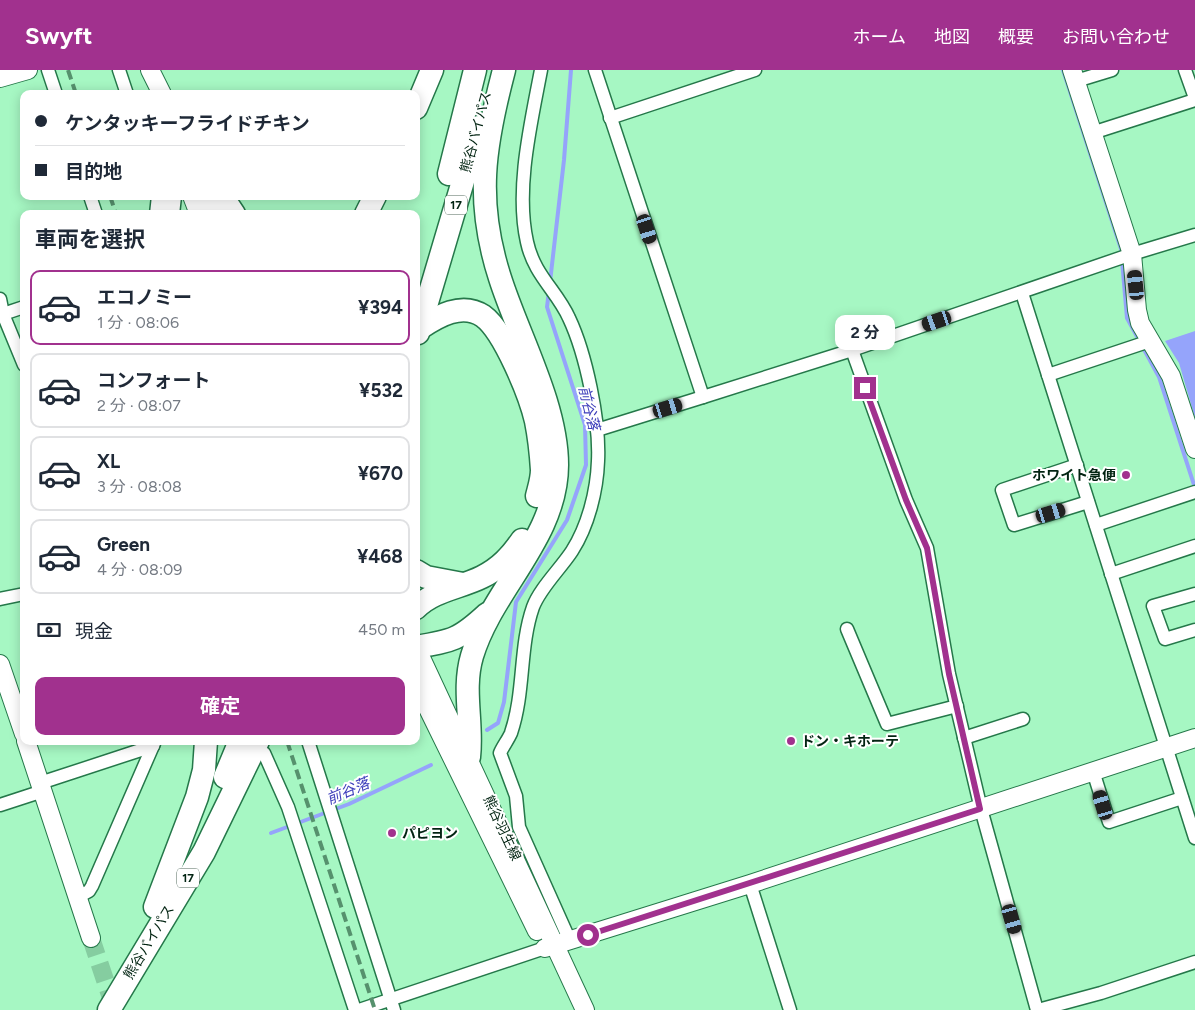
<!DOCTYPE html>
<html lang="ja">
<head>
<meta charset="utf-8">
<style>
	body { margin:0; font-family:Figtree,"Noto Sans JP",sans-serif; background:#f6f6f7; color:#1f2937; height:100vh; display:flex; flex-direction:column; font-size:19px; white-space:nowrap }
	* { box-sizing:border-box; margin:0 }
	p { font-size:16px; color:#747a83 }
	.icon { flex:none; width:28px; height:28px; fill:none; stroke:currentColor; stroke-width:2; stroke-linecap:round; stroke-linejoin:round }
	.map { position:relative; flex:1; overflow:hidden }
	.drawer { position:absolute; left:20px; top:140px; width:400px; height:535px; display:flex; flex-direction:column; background:#fff; border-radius:10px; box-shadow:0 2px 12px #0003 }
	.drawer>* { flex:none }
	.top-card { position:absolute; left:20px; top:20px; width:400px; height:110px; border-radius:10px; box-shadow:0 2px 12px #0003; display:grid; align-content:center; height:110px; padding:0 15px; background:#fff }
	.end { position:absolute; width:22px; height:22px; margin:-11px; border:6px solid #a1318e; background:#fff; box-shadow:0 0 0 2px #fff }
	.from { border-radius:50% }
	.bubble { position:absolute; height:35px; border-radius:10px; background:#fff; box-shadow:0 2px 12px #0003; font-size:16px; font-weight:700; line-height:35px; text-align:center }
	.car { position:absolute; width:15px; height:30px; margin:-15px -8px; border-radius:6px; box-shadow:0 0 4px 1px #0007; background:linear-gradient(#222 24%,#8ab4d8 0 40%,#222 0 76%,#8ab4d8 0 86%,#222 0) }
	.top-card b { display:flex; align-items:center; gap:18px; height:48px; font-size:19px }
	.top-card b+b { border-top:1px solid #e0e1e3 }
	.top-card i { width:12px; height:12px; background:#1f2937 }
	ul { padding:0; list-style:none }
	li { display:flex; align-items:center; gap:15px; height:75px; margin:0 10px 8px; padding:0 5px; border:2px solid #e0e1e3; border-radius:10px }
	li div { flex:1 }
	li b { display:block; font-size:19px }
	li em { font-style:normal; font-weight:700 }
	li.active { border-color:#a1318e }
	li>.icon { width:45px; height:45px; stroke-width:1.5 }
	h2 { padding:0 15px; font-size:22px; line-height:60px }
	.pay { display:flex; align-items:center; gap:12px; height:55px; padding:0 15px; font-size:19px }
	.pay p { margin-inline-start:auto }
	.button { display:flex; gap:10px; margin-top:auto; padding:10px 15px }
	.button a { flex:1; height:58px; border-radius:10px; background:#a1318e; color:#fff; font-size:20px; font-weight:700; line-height:58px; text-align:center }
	header { display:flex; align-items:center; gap:30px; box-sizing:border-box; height:70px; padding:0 25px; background:#a1318e; color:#fff }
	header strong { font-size:24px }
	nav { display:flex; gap:28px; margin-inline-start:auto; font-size:18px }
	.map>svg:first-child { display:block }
	.water { fill:#95a4fb }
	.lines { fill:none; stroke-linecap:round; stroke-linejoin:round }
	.stream { stroke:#95a4fb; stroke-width:4 }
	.secondary-tunnel { stroke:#85cda0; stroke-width:18; stroke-dasharray:18 9; stroke-linecap:butt }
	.street-casing { stroke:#25784a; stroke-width:15 }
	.secondary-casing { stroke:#25784a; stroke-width:20 }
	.highway-casing { stroke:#25784a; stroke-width:25 }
	.street { stroke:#fff; stroke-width:12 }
	.secondary { stroke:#fff; stroke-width:18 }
	.highway { stroke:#fff; stroke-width:22 }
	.rail { stroke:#56916d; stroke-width:4; stroke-dasharray:10 5; stroke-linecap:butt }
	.route { stroke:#a1318e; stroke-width:6 }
	.poi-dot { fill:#a1318e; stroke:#fff; stroke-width:2 }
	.labels { text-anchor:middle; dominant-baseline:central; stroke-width:4; stroke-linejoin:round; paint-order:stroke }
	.shield { fill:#fff; stroke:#4e6659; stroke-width:1 }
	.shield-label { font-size:12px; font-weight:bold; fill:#022412 }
	.street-label { font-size:14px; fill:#022412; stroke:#fff }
	.poi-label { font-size:14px; font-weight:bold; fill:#022412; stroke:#fff; text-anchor:start }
	.water-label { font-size:15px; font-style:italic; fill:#3e3fbb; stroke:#fff }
</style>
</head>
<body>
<header>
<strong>Swyft</strong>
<nav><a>ホーム</a><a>地図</a><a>概要</a><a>お問い合わせ</a></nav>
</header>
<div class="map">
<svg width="1195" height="940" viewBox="0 0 1195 940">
	<rect width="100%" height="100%" fill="#a6f7c3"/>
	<!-- water -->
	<path class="water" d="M1195,261V348L1179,293L1165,271Z"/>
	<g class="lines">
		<!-- stream -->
		<g class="stream">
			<path d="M1063,0L1121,179L1127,248L1159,307L1195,418"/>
			<path d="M550,212L564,90L571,0"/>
			<path d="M487,660L498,653L504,632L516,532L567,450L586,395L585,355L547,237L549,221"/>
			<path d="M271,763L349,734L431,695"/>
		</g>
		<!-- secondary-tunnel -->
		<path class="secondary-tunnel" d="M91,868L115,940"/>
		<!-- street casing -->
		<g class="street-casing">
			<g id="street">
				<path d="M48,0L56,24"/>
				<path d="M119,0L127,24"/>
				<path d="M541,0C531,53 515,119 527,172C534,205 557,221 569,248C586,284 600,351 598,391C597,421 588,456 572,481C561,498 540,518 533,537C519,577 525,622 511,663C508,670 503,676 500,683L516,726L519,757L570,871"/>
				<path d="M595,0L703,327L852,280L1132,184L1195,165"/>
				<path d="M1185,0L1195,28"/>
				<path d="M1076,11L1112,0"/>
				<path d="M610,48L755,0"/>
				<path d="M1092,63L1195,30"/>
				<path d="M90,126L96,144"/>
				<path d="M156,144L158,126"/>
				<path d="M1022,223L1195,768"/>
				<path d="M0,229L3,244L24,295"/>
				<path d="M0,245L24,237"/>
				<path d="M852,280L906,430L927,478L949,604L981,739L1037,940"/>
				<path d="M1048,305L1150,271"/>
				<path d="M597,360L703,327"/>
				<path d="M1077,395L1002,420L1014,455L1088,432"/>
				<path d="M1096,455L1195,422"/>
				<path d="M1111,504L1195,476"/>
				<path d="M1195,524L1153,536L1165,569L1195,560"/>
				<path d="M0,529L24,524"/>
				<path d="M847,559L887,654L957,636"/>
				<path d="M964,668L1023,649"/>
				<path d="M308,671L394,940"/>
				<path d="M264,683L288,737L355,940"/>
				<path d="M1093,701L1109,752L1182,728"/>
				<path d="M40,713L153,676"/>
				<path d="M0,735L43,721"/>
				<path d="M750,814L790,940"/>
				<path d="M78,827L89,821L92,816L155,671"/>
				<path d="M359,940L545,878"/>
				<path d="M1038,940L1101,923L1195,892"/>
			</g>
		</g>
		<!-- secondary casing -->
		<g class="secondary-casing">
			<g id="secondary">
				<path d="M150,0L162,24"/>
				<path d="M1072,0L1132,184L1137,240L1140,253L1171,306L1195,379"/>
				<path d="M0,8L28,0"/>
				<path d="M192,126L199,144"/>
				<path d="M208,126L216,144"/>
				<path d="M416,577L585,940"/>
				<path d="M0,594L24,664"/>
				<path d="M416,614L537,861"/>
				<path d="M26,671L91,868"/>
				<path d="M545,878L750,814L1195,668"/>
			</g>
		</g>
		<!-- highway casing -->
		<g class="highway-casing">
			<g id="highway">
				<path d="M416,38L432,0"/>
				<path d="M449,104L475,0"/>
				<path d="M222,126L234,144"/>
				<path d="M168,144L170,126"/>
				<path d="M366,144L375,126"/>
				<path d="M420,258C438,246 462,232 483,246C504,261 530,325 536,351C539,366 541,384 542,400C542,409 539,418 537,426"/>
				<path d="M418,263L479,57"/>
				<path d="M416,501L426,507L463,514"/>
				<path d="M416,538C434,520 460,518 482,507C500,498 511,486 522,470"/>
				<path d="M416,577C452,571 459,570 487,544"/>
				<path d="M469,687C473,653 462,620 472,586C492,519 557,468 557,395C557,334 518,265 500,208C475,131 484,76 504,0"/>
				<path d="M225,707L240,671"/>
				<path d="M155,837L197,727L204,700L206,671"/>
				<path d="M109,940L204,782L258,671"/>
			</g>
		</g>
		<!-- street -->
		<use href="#street" class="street"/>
		<!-- secondary -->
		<use href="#secondary" class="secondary"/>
		<!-- highway -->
		<use href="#highway" class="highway"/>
		<!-- rail -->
		<g class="rail">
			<path d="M68,0L76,24"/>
			<path d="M110,126L116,144"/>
			<path d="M287,671L375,940"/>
		</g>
	</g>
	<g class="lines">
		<!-- route -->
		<path class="route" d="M588,865L980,739L949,604L927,478L906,430L865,318"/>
	</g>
	<!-- markers -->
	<g class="poi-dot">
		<circle cx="1126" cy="405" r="5"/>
		<circle cx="791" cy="671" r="5"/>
		<circle cx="392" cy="763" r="5"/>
	</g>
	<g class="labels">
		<!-- shield labels -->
		<g class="shield">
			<rect x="445" y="125.5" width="22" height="19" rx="4"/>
			<rect x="177" y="798.5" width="22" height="19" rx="4"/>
		</g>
		<g class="shield-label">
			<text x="456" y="135">17</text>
			<text x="188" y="808">17</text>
		</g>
		<!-- street labels -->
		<g class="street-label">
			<text transform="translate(476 62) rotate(-75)">熊谷バイパス</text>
			<text transform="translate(502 758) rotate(65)">熊谷羽生線</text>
			<text transform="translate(149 872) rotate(-59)">熊谷バイパス</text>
		</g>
		<!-- poi labels -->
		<g class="poi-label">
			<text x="1116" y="405" text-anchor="end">ホワイト急便</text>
			<text x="801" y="671">ドン・キホーテ</text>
			<text x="402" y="763">パピヨン</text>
		</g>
		<!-- water labels -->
		<g class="water-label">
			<text transform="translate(589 338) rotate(76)">前谷落</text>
			<text transform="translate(348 721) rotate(-23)">前谷落</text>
		</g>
	</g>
</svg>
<i class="end from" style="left:588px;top:865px"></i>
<i class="end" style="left:865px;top:318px"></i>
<div class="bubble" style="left:835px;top:245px;width:60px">2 分</div>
<i class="car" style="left:647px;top:159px;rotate:162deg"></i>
<i class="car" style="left:1136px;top:215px;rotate:354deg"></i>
<i class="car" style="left:937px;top:251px;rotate:251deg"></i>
<i class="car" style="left:668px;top:338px;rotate:73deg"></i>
<i class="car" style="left:1051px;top:443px;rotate:73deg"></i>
<i class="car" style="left:1103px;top:735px;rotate:343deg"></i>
<i class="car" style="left:1012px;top:849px;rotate:164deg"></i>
<div class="top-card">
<b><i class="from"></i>ケンタッキーフライドチキン</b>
<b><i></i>目的地</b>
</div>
<section class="drawer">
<h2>車両を選択</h2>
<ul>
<li class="active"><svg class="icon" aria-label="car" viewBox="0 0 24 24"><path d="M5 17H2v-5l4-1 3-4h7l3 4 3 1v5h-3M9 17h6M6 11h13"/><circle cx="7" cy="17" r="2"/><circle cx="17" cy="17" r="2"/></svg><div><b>エコノミー</b><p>1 分 · 08:06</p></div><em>¥394</em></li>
<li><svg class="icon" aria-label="car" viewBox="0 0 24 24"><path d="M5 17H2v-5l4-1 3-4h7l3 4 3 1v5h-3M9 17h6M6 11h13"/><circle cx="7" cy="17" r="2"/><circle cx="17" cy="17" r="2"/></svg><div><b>コンフォート</b><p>2 分 · 08:07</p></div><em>¥532</em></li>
<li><svg class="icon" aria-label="car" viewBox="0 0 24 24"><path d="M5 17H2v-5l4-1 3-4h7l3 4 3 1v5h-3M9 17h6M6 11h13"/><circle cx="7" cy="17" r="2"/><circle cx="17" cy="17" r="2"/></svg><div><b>XL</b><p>3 分 · 08:08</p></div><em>¥670</em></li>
<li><svg class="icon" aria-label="car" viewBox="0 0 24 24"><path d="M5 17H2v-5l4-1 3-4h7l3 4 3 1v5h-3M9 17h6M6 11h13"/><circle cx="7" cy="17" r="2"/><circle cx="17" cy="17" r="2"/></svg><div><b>Green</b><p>4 分 · 08:09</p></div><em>¥468</em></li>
</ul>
<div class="pay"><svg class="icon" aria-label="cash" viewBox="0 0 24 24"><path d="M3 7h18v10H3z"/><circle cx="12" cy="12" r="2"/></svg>現金<p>450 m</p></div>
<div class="button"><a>確定</a></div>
</section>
</div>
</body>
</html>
